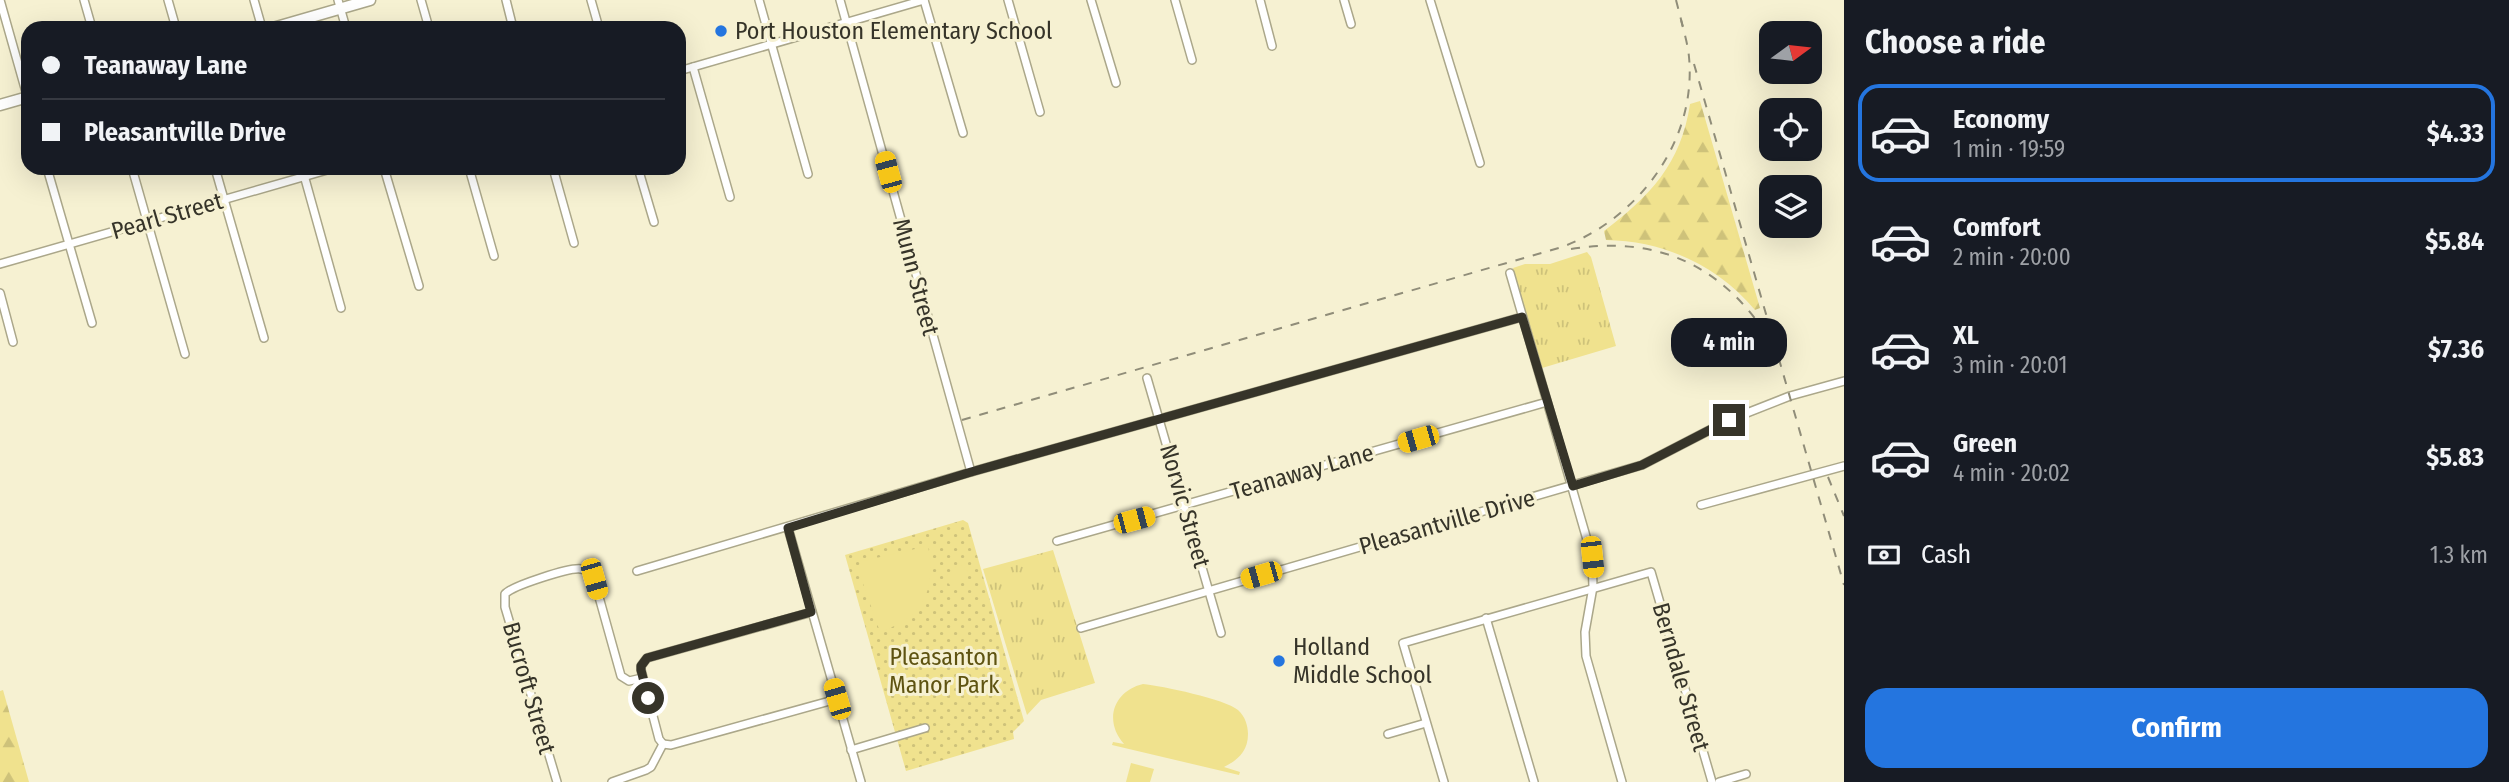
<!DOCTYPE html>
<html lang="en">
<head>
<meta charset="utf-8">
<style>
	body { margin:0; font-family:"Fira Sans Condensed",sans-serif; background:#242831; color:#f1f3f6; height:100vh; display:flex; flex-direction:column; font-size:26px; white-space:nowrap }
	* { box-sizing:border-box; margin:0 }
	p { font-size:23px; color:#9ea1a6 }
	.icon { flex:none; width:38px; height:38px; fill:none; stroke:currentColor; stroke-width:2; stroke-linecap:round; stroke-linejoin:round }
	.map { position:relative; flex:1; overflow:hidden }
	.side { display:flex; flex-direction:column; background:#171b24; width:665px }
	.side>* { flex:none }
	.guide { position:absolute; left:21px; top:21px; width:665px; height:154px; border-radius:21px; box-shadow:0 7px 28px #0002; display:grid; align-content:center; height:154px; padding:0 21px; background:#171b24 }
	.needle { width:46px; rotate:75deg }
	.tools { position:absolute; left:1759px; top:21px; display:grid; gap:14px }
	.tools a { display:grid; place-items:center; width:63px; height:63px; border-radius:14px; background:#171b24; box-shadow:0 7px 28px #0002; font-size:35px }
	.end { position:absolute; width:32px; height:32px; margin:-16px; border:9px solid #363429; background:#fff; box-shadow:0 0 0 4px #fff }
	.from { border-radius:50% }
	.bubble { position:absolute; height:49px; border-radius:21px; background:#171b24; box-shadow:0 7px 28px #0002; font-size:23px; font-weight:700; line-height:49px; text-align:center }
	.car { position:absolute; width:21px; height:42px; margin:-21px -10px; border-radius:9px; box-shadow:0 0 5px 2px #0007; background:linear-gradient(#f5c518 24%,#345 0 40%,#f5c518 0 76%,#345 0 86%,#f5c518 0) }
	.guide b { display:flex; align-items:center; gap:24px; height:66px; font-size:26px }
	.guide b+b { border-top:2px solid #363941 }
	.guide i { width:18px; height:18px; background:#f1f3f6 }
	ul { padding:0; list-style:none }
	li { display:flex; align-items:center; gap:21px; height:98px; margin:0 14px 10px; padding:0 7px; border:4px solid transparent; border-radius:21px }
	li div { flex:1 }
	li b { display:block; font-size:26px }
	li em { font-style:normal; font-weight:700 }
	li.selected { border-color:#2475df }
	li>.icon { width:63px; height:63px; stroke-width:1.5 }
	h2 { padding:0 21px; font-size:32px; line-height:84px }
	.pay { display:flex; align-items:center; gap:18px; height:77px; padding:0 21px; font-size:26px }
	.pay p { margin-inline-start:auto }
	.button { display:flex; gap:14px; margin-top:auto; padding:14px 21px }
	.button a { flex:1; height:80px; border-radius:21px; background:#2475df; color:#fff; font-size:28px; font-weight:700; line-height:80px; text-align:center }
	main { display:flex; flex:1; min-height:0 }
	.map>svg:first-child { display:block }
	.grass { fill:url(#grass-tufts) }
	.forest { fill:url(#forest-firs) }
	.park { fill:url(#park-dots) }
	.pitch { fill:#f0e28e }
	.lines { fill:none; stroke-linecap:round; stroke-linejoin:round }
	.minor-casing { stroke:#aba78a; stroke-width:10 }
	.major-casing { stroke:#aba78a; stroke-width:13 }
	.minor { stroke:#fff; stroke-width:7 }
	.major { stroke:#fff; stroke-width:10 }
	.rail { stroke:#908d79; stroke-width:2; stroke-dasharray:9 9; stroke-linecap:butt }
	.route { stroke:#363429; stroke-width:9 }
	.poi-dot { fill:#2475df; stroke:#f6f1d2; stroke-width:2.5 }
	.labels { text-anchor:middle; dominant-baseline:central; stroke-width:6; stroke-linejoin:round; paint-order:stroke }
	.poi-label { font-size:24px; fill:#363429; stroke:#f6f1d2; text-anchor:start }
	.street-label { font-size:24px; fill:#363429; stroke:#f6f1d2 }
	.park-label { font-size:24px; fill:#5e5311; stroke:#f6f1d2 }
</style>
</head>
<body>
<main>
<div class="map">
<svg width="1844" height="782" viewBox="0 0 1844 782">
	<defs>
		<pattern id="grass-tufts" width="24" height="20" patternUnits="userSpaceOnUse" patternTransform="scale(1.75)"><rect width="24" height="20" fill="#f0e28e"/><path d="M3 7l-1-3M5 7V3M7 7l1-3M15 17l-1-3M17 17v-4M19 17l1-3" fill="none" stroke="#cec27a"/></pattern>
		<pattern id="forest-firs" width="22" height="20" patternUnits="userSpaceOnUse" patternTransform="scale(1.75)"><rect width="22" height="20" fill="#f0e28e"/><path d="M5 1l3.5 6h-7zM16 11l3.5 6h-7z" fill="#cec27a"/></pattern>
		<pattern id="park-dots" width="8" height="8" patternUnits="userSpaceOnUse" patternTransform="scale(1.75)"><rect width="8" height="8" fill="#f0e28e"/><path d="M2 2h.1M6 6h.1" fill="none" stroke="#cec27a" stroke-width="1.8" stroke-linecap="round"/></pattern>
	</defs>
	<rect width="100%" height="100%" fill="#f6f1d2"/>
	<!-- grass -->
	<g class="grass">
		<path d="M1587,252L1591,257L1616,346L1542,368L1513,268L1525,264H1550Z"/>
		<path d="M1053,550L1095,683L1041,700L1027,715L983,569Z"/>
	</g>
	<!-- forest -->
	<g class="forest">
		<path d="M1700,101L1760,308L1755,310C1717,265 1664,241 1606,240L1604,231C1650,196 1681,164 1690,104Z"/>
		<path d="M3,690L29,782H0V691Z"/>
	</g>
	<!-- park -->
	<path class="park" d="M963,520L968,523L1024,721L1013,732L1014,739L906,771L845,555Z"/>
	<!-- pitch -->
	<g class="pitch">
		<path d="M928,546C937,590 923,617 880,632L859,572L863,561Z"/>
		<path d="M959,563L970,573L954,589L944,579Z"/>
		<path d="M1143,684C1162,686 1225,699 1238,710C1245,716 1248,726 1248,734C1248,751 1238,760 1224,767L1240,772L1239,775L1112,745L1113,742L1124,744C1103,720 1114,691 1143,684Z"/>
		<path d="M1131,763L1154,769L1150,782H1126Z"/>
	</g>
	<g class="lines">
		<!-- minor casing -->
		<g class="minor-casing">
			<g id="minor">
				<path d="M0,0L28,99"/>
				<path d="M84,0L92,28"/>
				<path d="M168,0L176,28"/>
				<path d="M254,0L262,28"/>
				<path d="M338,0L346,28"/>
				<path d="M421,0L429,28"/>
				<path d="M506,0L513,28"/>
				<path d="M591,0L599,28"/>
				<path d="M759,0L808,174"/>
				<path d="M840,0L971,472"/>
				<path d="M924,0L963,133"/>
				<path d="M1008,0L1040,112"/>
				<path d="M1091,0L1116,83"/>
				<path d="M1175,0L1192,60"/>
				<path d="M1260,0L1272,46"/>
				<path d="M1344,0L1351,24"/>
				<path d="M1430,0L1480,163"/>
				<path d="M693,67L730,197"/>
				<path d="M679,71L924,0"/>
				<path d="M47,168L92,323"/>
				<path d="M132,168L185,354"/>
				<path d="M215,168L264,338"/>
				<path d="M302,168L341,308"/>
				<path d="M384,168L419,286"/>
				<path d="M469,168L494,256"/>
				<path d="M553,168L574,243"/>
				<path d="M638,168L654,222"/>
				<path d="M0,264L334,168"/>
				<path d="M1510,273L1592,557L1593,587L1585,632L1586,656L1622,782"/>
				<path d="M0,293L13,342"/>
				<path d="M1147,378L1221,633"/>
				<path d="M1701,505L1844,466"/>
				<path d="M788,528L861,782"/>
				<path d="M1057,541L1547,402"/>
				<path d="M637,571L971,472L1522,317"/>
				<path d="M1486,618L1534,782"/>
				<path d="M1081,628L1642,465L1729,420L1790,396L1844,381"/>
				<path d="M1388,734L1426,723"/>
				<path d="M663,744L659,739L641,670V666L647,658L812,612"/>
				<path d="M663,744L671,745L837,699"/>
				<path d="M851,750L925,728"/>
				<path d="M557,782L505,607V594C512,586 570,567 581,569C588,570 591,573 594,579L621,676L629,681L642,678"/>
				<path d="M612,782L646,770L651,767L663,744"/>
				<path d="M1444,782L1403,643L1651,572L1712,782"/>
				<path d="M1719,782L1746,774"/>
			</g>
		</g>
		<!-- major casing -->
		<g class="major-casing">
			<g id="major">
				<path d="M273,28L370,0"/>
				<path d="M0,105L28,97"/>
			</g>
		</g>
		<!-- minor -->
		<use href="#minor" class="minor"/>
		<!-- major -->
		<use href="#major" class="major"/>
		<!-- rail -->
		<g class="rail">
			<path d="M1676,0L1683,27"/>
			<path d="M1694,64L1844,585"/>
			<path d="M1571,249C1656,235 1722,265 1768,337"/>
			<path d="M962,420L1562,247C1638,219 1697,141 1689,57C1688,45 1684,32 1681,20"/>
			<path d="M1828,477L1844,516"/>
		</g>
	</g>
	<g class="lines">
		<!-- route -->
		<path class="route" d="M648,698L641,670V666L647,658L811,612L788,528L971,472L1522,317L1573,486L1642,465L1729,420"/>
	</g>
	<!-- markers -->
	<g class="poi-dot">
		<circle cx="721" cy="31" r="7"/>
		<circle cx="1279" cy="661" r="7"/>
	</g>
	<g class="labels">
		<!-- poi labels -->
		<g class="poi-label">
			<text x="735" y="31">Port Houston Elementary School</text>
			<text x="1293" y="647">Holland<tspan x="1293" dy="28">Middle School</tspan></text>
		</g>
		<!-- street labels -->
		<g class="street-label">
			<text transform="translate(167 216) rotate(-16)">Pearl Street</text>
			<text transform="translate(916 277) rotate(75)">Munn Street</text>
			<text transform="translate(1302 472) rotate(-16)">Teanaway Lane</text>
			<text transform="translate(1185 506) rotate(74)">Norvic Street</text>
			<text transform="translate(1447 522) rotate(-16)">Pleasantville Drive</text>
			<text transform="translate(1681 677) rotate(74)">Berndale Street</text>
			<text transform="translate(529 688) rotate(74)">Bucroft Street</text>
		</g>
		<!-- park labels -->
		<g class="park-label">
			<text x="944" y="657">Pleasanton<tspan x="944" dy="28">Manor Park</tspan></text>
		</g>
	</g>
</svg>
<div class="tools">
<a><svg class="needle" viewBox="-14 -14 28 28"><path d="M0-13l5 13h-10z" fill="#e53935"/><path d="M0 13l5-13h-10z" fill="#9ea1a6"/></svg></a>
<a><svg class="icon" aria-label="locate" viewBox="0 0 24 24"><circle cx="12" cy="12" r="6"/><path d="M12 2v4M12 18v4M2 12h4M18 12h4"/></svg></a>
<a><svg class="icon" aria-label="layers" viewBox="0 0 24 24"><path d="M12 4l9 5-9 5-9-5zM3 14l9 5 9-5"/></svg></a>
</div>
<i class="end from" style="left:648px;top:698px"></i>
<i class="end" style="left:1729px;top:420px"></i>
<div class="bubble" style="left:1671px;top:318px;width:116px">4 min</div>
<i class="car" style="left:888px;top:172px;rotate:345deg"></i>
<i class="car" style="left:1418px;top:439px;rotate:254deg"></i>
<i class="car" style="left:1134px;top:520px;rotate:75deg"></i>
<i class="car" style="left:1592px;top:557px;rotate:174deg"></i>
<i class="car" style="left:1261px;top:575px;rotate:254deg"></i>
<i class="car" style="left:594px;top:579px;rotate:164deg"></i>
<i class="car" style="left:837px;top:699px;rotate:344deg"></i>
<div class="guide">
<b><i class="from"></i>Teanaway Lane</b>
<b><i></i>Pleasantville Drive</b>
</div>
</div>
<section class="side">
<h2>Choose a ride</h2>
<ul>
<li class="selected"><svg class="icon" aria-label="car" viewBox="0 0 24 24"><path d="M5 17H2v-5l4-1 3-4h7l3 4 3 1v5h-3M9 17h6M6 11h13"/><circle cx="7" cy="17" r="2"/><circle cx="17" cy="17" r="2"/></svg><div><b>Economy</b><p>1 min · 19:59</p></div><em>$4.33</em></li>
<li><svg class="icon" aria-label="car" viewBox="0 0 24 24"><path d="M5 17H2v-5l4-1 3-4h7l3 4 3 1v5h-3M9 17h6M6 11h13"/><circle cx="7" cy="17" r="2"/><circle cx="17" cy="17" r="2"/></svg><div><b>Comfort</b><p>2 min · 20:00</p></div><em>$5.84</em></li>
<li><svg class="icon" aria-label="car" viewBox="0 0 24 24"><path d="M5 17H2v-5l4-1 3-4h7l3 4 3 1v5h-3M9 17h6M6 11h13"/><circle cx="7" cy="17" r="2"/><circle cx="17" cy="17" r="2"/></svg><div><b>XL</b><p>3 min · 20:01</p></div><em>$7.36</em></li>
<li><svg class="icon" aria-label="car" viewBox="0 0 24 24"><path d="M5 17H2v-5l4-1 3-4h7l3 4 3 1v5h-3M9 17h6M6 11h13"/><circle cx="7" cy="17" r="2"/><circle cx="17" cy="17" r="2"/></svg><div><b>Green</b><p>4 min · 20:02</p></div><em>$5.83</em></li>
</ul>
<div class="pay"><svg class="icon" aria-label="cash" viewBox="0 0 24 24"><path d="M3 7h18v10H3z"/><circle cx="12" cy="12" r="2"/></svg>Cash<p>1.3 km</p></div>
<div class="button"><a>Confirm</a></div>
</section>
</main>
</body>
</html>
